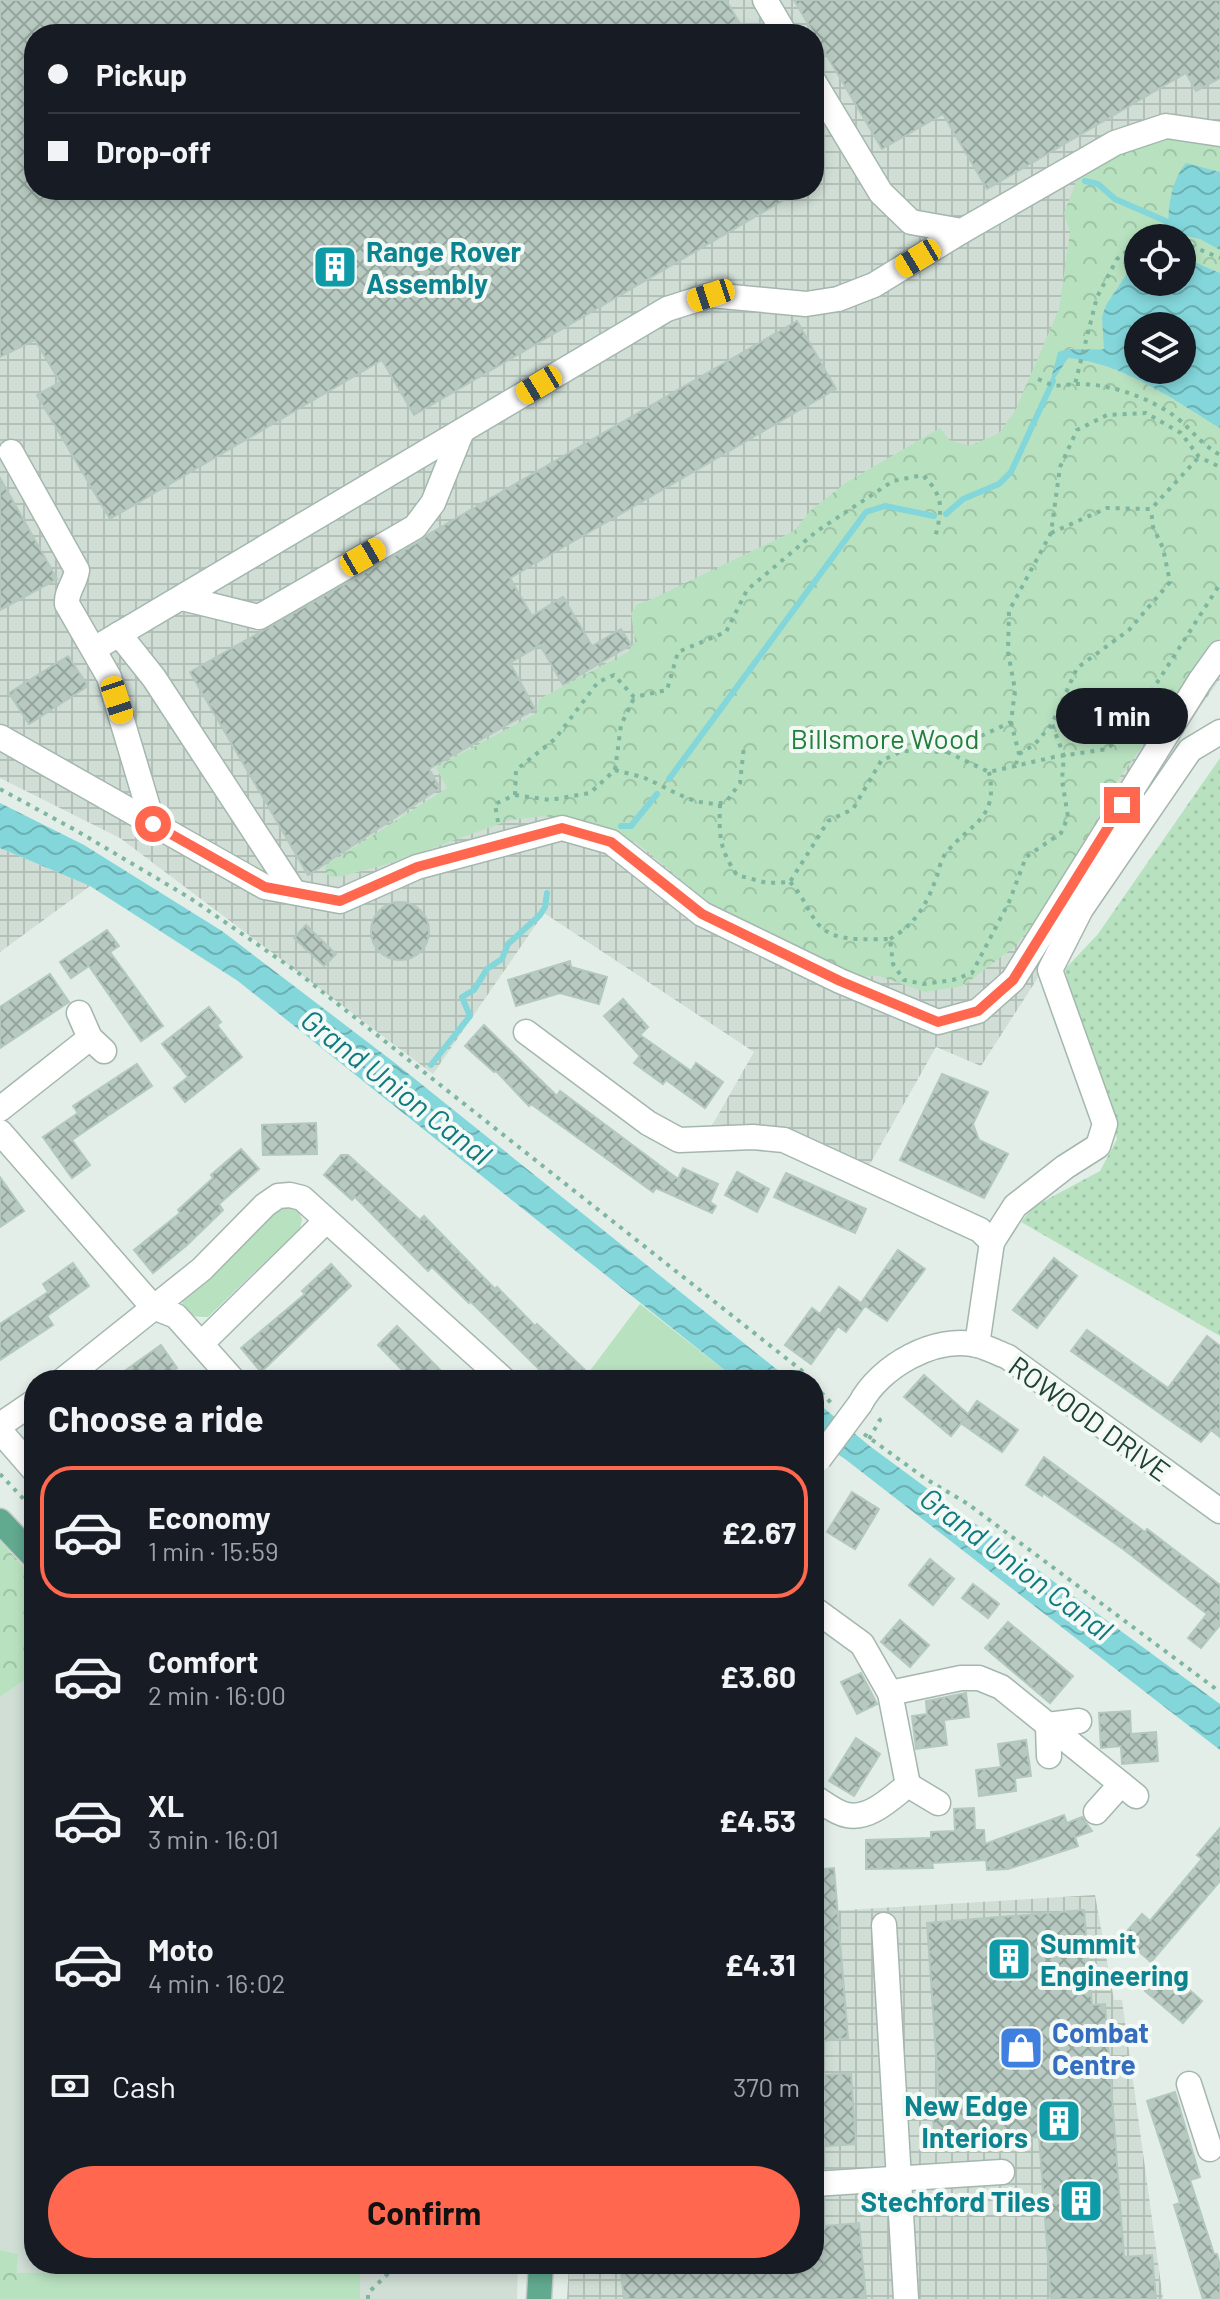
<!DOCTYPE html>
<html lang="en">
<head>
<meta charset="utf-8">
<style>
	body { margin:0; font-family:Barlow,sans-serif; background:#20242c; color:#f1f3f6; height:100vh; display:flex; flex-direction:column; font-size:30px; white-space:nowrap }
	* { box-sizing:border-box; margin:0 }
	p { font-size:26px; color:#9ea1a6 }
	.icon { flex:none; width:44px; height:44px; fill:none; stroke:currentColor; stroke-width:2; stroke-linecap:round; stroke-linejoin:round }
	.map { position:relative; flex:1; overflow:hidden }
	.sheet { position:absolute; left:24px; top:1370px; width:800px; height:904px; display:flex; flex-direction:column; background:#171b24; border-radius:32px; box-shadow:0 4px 12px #0003 }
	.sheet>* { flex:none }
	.banner { position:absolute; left:24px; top:24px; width:800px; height:176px; border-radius:32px; box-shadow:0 4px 12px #0003; display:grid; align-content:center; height:176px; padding:0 24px; background:#171b24 }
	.tools { position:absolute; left:1124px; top:224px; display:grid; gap:16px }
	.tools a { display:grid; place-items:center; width:72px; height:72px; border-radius:50%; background:#171b24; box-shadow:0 4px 12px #0003; font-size:40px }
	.end { position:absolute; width:36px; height:36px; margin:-18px; border:10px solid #ff684f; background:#fff; box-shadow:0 0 0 4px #fff }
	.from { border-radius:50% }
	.bubble { position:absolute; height:56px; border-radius:28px; background:#171b24; box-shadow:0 4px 12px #0003; font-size:26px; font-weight:700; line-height:56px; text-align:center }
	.car { position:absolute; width:24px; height:48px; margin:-24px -12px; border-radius:10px; box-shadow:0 0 6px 2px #0007; background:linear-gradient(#f5c518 24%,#345 0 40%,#f5c518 0 76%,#345 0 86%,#f5c518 0) }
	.banner b { display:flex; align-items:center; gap:28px; height:76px; font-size:30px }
	.banner b+b { border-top:2px solid #363941 }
	.banner i { width:20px; height:20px; background:#f1f3f6 }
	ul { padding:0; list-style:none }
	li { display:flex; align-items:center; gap:24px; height:132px; margin:0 16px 12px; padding:0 8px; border:4px solid transparent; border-radius:32px }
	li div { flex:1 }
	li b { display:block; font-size:30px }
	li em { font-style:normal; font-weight:700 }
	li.selected { border-color:#ff684f }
	li>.icon { width:72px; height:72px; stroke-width:1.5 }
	h2 { padding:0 24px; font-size:36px; line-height:96px }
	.pay { display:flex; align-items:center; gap:20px; height:88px; padding:0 24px; font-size:30px }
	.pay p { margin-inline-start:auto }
	.button { display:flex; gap:16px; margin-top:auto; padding:16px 24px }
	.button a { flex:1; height:92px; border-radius:48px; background:#ff684f; color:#111; font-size:32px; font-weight:700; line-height:92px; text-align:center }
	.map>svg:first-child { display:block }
	.built { fill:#d0ded6 }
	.industrial { fill:url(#industrial-grid); fill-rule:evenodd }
	.green { fill:#b8e2bf }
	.forest { fill:url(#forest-crowns) }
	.park { fill:url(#park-dots) }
	.water { fill:url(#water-waves); fill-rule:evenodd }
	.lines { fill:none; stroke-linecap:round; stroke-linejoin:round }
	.stream { stroke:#83d6da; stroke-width:6 }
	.building { fill:url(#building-cross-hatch); stroke:#b4c9be; stroke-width:2 }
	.minor-casing { stroke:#a4b7ae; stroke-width:27 }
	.major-casing { stroke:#c0cac6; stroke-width:27 }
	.path { stroke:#7eb69f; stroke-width:4; stroke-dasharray:4 6; stroke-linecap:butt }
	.minor { stroke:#fff; stroke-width:24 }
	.major { stroke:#61a98f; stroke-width:24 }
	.minor-bridge-casing { stroke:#a4b7ae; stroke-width:27; stroke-linecap:butt }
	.minor-bridge { stroke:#fff; stroke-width:24 }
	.route { stroke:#ff684f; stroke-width:10 }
	.labels { text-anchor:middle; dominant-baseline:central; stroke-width:8; stroke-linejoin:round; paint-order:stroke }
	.culture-label { font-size:28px; font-weight:bold; fill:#0d838f; stroke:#f3faf6; text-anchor:start }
	.park-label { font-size:28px; fill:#247e3d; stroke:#f3faf6 }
	.street-label { font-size:28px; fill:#1f4235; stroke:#f3faf6 }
	.shop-label { font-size:28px; font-weight:bold; fill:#366cbe; stroke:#f3faf6; text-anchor:start }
	.water-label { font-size:30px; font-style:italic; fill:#117a80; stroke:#f3faf6 }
</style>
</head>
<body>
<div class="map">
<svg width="1220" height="2299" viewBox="0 0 1220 2299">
	<defs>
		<pattern id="industrial-grid" width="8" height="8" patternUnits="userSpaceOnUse" patternTransform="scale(2)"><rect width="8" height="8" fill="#d0ded6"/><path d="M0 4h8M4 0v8" fill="none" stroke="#b2c0b8"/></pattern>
		<pattern id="forest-crowns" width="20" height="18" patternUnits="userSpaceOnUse" patternTransform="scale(2)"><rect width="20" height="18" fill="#b8e2bf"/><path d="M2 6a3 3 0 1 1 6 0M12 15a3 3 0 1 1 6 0" fill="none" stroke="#9ec3a5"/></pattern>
		<pattern id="park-dots" width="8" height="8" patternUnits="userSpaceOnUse" patternTransform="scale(2)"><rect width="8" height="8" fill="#b8e2bf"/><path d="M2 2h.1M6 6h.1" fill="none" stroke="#9ec3a5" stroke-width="1.8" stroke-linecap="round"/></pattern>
		<pattern id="water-waves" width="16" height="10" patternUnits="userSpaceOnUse" patternTransform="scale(2)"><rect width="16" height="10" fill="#83d6da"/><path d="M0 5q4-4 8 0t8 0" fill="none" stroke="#6bafb2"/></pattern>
		<pattern id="building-cross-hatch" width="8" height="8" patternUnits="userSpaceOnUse" patternTransform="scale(2)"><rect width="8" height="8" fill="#b7c9c0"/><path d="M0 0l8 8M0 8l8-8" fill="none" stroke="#94a59d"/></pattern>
	</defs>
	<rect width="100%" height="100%" fill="#e2eee7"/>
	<!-- built -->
	<path class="built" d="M34,1674V2264H518L517,2299H16L18,2254L0,2250V1697Z"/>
	<!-- industrial -->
	<g class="industrial">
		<path d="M0,0H1220V679L1174,744L1055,930L1037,979L981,1066L936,1047L857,1187L783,1150H698L754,1052L544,913L433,1074L120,838L0,778ZM34,34H814V190H34ZM1138,238H1182V282H1138ZM1138,326H1182V370H1138Z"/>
		<path d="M0,848L90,886L0,952Z"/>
		<path d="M1095,1895L1114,2000H1122L1163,2299H567L569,2264H814V1912Z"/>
	</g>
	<!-- green -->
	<g class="green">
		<path d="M276,1205L298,1207L302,1220L300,1228L208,1317C188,1317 178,1313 184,1291Z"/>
		<path d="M640,1304L737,1380H583Z"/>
		<path d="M360,2270V2299H16V2273Z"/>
	</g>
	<!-- forest -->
	<g class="forest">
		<path d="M1185,136L1220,147V273L1182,257V238H1138V257L1106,305L1102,317L1105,349L1088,351L1070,348L1068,358C1123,363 1174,400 1220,428V637L1118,780L1052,902L1014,947L963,986L925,992L879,976L856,977L714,907L637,843L589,824L545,816L510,820L391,863L343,876L332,877L326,874L325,866L447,788L436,767L537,713L539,699L628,652L635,641L631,613L638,604L652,599L794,531L811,510L847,482L940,428L949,440L970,446L999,433L1015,411L1059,309L1070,232L1064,213L1078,177L1133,141Z"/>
		<path d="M0,1541L34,1578V1674L0,1697Z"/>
		<path d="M0,2250L18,2254L16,2299H0Z"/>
	</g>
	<!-- park -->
	<path class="park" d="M1220,758V1336L1021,1222L1033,1207L1100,1171L1117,1139C1103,1081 1076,1027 1065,969L1098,934Z"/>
	<!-- water -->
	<g class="water">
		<path d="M1186,163L1220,172V250L1200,239L1169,232C1167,209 1171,181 1186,163Z"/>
		<path d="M1138,257V282H1182V257L1220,273V428C1174,400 1123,363 1068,358L1053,381L1051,379L1058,352C1073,346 1088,351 1104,349L1102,317L1106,305ZM1138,326H1182V370H1138Z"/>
		<path d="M0,803L84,845L222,931L395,1063L790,1380H737L238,981L90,886L0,848Z"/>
		<path d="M814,1400L871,1447L1220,1704V1750L845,1459L814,1439Z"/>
	</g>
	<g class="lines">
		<!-- stream -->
		<g class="stream">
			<path d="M1085,181L1098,184L1115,199L1168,222"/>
			<path d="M946,514L963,499L999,484L1011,472L1053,381"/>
			<path d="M669,779L866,512L885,506L934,516"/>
			<path d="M621,826H631L657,794"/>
			<path d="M431,1065L470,1016L462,997L474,990L487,969L502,959L508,944L540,915L545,907L547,893"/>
		</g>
	</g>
	<!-- building -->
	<g class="building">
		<path d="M0,0H726L746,34H34V190H801L414,415L382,360L110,519L37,395L60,382L35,340L0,357Z"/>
		<path d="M794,0H1220V78L1196,91L1186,73L987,189L943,114L882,149Z"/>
		<path d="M797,321L836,389L510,578L532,616L563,597L592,646L621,629L631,645L563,685L540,645L510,663L535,709L429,769L440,788L308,875L190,672L422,540L429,534Z"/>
		<path d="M0,478L57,579L0,610Z"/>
		<path d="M68,656L88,686L29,724L9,693Z"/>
		<circle cx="400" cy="931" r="29"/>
		<path d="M306,925L336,954L324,966L294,938Z"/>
		<path d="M107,930L119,946L110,952L163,1026L141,1041L89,966L71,978L60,962Z"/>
		<path d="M570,961L571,967L607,977L599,1004L560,993L516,1006L508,980Z"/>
		<path d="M50,974L69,1002L0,1048V1007Z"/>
		<path d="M623,999L648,1027L640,1035L691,1071L696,1063L723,1082L705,1108L666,1080L663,1084L634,1063L640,1056L604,1016Z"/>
		<path d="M209,1007L221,1022L217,1025L242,1057L185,1102L174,1088L188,1077L162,1044Z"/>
		<path d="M484,1025L557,1096L560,1091L678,1179L683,1168L718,1184L710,1202L716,1206L712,1213L656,1188L653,1192L531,1104L529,1106L496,1071L494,1072L465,1046Z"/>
		<path d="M137,1064L152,1086L72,1140L90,1165L72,1178L43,1137L78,1113L73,1106Z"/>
		<path d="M942,1074L988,1092L973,1124L979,1140L1008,1154L984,1198L900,1160Z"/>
		<path d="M316,1123L317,1154L263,1155L262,1125Z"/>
		<path d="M241,1149L259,1169L219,1204L223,1210L187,1245L153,1273L134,1250L180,1213L178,1210L213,1178L211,1175Z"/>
		<path d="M341,1155H348L420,1220L424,1216L495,1289L497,1287L535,1326L537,1324L587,1372L579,1380H552L542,1372L470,1301L469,1303L432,1267L428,1271L355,1197L352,1200L324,1175Z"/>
		<path d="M737,1172L769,1189L757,1212L725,1195Z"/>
		<path d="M786,1173L866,1209L855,1233L774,1197Z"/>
		<path d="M0,1177L24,1211L0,1227Z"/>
		<path d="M898,1250L925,1269L887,1321L865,1306L846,1332L838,1326L811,1364L785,1345L812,1308L820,1314L839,1287L861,1303Z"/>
		<path d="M1054,1258L1077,1276L1037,1328L1013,1310Z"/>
		<path d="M73,1263L89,1286L47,1316L53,1325L0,1360V1324L48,1292L43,1284Z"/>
		<path d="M331,1264L351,1286L261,1372L241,1348L305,1294L302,1291Z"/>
		<path d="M397,1326L450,1380H412L378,1345Z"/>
		<path d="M1087,1330L1168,1388L1207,1336L1220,1346V1437L1211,1430L1201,1442L1071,1351Z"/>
		<path d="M161,1345L177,1368L161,1380H112Z"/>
		<path d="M924,1375L968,1414L977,1401L1018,1430L1002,1452L962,1424L967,1416L951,1436L904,1397Z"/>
		<path d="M1044,1457L1145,1532L1147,1529L1220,1585V1625L1201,1648L1188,1638L1207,1614L1123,1549L1043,1493L1042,1496L1026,1485Z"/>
		<path d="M852,1492L879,1509L855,1549L827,1532Z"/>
		<path d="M930,1559L954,1579L933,1605L909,1585Z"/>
		<path d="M973,1584L999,1604L988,1618L962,1598Z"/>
		<path d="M900,1620L929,1645L910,1667L881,1642Z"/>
		<path d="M1008,1622L1073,1676L1050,1703L985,1648Z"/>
		<path d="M861,1673L877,1704L857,1714L841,1682Z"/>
		<path d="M966,1693L969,1717L944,1720L947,1745L916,1749L912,1716L927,1714L926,1701Z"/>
		<path d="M1130,1711L1131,1734L1156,1732L1158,1761L1122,1764L1121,1746L1101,1748L1099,1713Z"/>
		<path d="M856,1738L880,1754L854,1796L829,1781Z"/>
		<path d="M1026,1740L1031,1776L1015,1778L1016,1791L979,1796L976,1770L1001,1767L998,1744Z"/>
		<path d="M974,1808L975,1830H984L985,1844L1064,1815L1067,1823L1082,1817L1092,1831L1075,1837L1078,1846L1008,1869L987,1870L986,1860L932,1863L933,1868L866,1869V1840L931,1838V1832L955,1831L954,1809Z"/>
		<path d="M1220,1828V1881L1151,1962L1122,1937L1142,1914L1150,1921L1202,1859L1197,1855Z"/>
		<path d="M834,1868L848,2038L814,2042V1870Z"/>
		<path d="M1084,1910L1092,2005L1105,2004L1124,2257L1152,2255L1156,2299H1051L1039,2137L936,2146L932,2112L940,2111L927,1923Z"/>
		<path d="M1165,1968L1202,2001L1183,2023L1145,1991Z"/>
		<path d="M851,2073L856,2144L814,2147V2076Z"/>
		<path d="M1175,2092L1200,2177L1190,2180L1214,2254H1217L1220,2266V2299H1203L1174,2205L1180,2203L1147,2101Z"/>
		<path d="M859,2223L866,2299H624L620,2264H814V2227Z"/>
	</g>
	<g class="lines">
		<!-- minor casing -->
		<g class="minor-casing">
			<g id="minor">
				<path d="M765,0L785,34"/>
				<path d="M814,82L881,193L911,222L962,231L1115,143L1166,126L1220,134"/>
				<path d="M11,452L77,570C75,584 66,591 67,604L109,677L153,824"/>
				<path d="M182,598L259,617L415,527L433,503L462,431"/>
				<path d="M119,634L154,678L294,892"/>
				<path d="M94,649L667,309L711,295L806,304L838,299L874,285L962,231"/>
				<path d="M0,737L265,887L340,901L417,867L562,828L611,842L702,914L840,981L938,1022L978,1011L1013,980L1200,681L1220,653"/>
				<path d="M79,1013L90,1038L104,1051"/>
				<path d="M526,1032L648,1123L679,1140L753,1137L784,1140L980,1230L992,1242L977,1345"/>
				<path d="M0,1109L90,1038"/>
				<path d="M0,1132L153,1307L176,1316L233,1380"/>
				<path d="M992,1242L1015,1206L1065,1167L1098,1146L1105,1124L1050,970L1081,909L1190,750L1220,732"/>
				<path d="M202,1343L326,1221"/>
				<path d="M63,1380L202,1269L265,1205L278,1196L290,1195L302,1198L504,1380"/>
				<path d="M860,1404C880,1366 935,1335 978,1345C988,1348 998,1353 1008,1357L1220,1511"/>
				<path d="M0,1425L34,1402"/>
				<path d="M0,1431L34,1470"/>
				<path d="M814,1609L862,1644L890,1693L961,1678H979L1001,1687L1136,1796"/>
				<path d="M890,1693L908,1785"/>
				<path d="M1049,1756L1048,1725L1079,1721"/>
				<path d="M814,1797C824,1803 836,1813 847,1815C870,1820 892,1797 908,1785L938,1803"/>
				<path d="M1096,1812L1121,1784"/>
				<path d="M884,1925L906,2299"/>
				<path d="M1189,2084L1210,2149"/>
				<path d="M814,2184L1002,2172"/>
			</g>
		</g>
		<!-- major casing -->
		<g class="major-casing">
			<g id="major">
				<path d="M0,1521L34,1557"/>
				<path d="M539,2299L541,2264"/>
			</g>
		</g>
		<!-- path -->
		<g class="path">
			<path d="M1143,238L1164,236L1171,238"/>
			<path d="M1182,242L1220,258"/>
			<path d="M1038,379L1054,386L1075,384L1097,297L1117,259L1138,242"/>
			<path d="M1076,384C1109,383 1151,398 1177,418C1193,431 1201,444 1220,455"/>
			<path d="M1051,533L1107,508L1151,509L1199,457"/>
			<path d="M1011,722L1019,754L1016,764"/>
			<path d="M947,752L989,772L1054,757L1107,749L1125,733L1220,584"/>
			<path d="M1019,754L1035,744L1052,724L1077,668L1129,630L1170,582L1163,548L1153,527L1151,509"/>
			<path d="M615,770C625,773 637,775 647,779C672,790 698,809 726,802L740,783L744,746"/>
			<path d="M0,789L77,831L190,898L296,971L801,1370L810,1380"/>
			<path d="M515,795L550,800L590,793L615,770L621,725L634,698"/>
			<path d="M720,804C719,835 719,849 737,875L767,883L790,882L828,821L853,809L881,761L902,751L947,752L1011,722L1015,690L1008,652L1009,611L1051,533L1060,467L1077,430L1107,415L1146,413L1181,433L1199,457L1220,467"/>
			<path d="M498,822L495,804L515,795L516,770L555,739L598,682L614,675L634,697L667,690L678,652L726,632L747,590L817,531L893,481L923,475C945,498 942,509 935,538"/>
			<path d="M790,882C804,897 807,910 818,924C834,943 867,939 890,939L893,964L904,980L923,984L953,980L972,973L1009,902L1026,857L1061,833L1068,817L1062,780L1064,756L1052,724"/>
			<path d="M890,939C916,924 927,904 937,876C939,869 941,859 946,853C970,823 999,820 989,772"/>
			<path d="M814,1385L834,1406"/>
			<path d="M864,1434L926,1479L968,1504L1220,1692"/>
			<path d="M869,1439L880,1420L877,1417"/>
			<path d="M0,1474L34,1510"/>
			<path d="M368,2299V2293L398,2264"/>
		</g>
		<!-- minor -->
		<use href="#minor" class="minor"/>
		<!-- major -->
		<use href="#major" class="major"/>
		<!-- minor-bridge casing -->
		<g class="minor-bridge-casing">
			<path id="minor-bridge" d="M819,1459L860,1404"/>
		</g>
		<!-- minor-bridge -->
		<use href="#minor-bridge" class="minor-bridge"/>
	</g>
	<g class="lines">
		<!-- route -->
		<path class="route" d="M153,824L265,887L340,901L417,867L562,828L611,842L702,914L840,981L938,1022L978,1011L1013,980L1122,805"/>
	</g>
	<!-- icons -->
	<defs>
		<g id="building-square" transform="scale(2.3)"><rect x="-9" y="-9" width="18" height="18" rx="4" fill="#0f9aa8" stroke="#f3faf6"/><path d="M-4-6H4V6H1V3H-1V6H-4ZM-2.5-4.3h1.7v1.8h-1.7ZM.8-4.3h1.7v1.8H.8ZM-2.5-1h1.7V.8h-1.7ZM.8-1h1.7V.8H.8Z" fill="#fff"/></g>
		<g id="shop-square" transform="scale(2.3)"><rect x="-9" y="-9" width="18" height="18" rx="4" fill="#3f7fe0" stroke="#f3faf6"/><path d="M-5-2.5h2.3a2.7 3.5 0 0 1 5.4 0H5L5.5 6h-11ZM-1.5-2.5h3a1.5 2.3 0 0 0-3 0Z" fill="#fff"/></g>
	</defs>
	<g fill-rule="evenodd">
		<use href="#building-square" x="335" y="267"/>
		<use href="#building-square" x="1009" y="1959"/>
		<use href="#shop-square" x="1021" y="2048"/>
		<use href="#building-square" x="1059" y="2121"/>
		<use href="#building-square" x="1081" y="2201"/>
	</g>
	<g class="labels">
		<!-- culture labels -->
		<g class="culture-label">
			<text x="366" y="251">Range Rover<tspan x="366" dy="32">Assembly</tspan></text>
			<text x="1040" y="1943">Summit<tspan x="1040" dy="32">Engineering</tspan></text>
			<text x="1028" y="2105" text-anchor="end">New Edge<tspan x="1028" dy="32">Interiors</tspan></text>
			<text x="1050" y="2201" text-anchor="end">Stechford Tiles</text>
		</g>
		<!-- park labels -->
		<g class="park-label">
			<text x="885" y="738">Billsmore Wood</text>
		</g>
		<!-- street labels -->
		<g class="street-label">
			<text transform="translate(1090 1418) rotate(36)">ROWOOD DRIVE</text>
		</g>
		<!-- shop labels -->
		<g class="shop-label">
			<text x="1052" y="2032">Combat<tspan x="1052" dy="32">Centre</tspan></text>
		</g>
		<!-- water labels -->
		<g class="water-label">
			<text transform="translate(397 1086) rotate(38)">Grand Union Canal</text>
			<text transform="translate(1017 1563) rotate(37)">Grand Union Canal</text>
		</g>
	</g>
</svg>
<div class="tools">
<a><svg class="icon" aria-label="locate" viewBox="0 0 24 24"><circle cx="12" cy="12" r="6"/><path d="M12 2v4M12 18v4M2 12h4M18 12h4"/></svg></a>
<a><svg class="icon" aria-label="layers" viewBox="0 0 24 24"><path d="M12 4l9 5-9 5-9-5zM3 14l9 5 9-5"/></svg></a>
</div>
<i class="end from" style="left:153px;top:824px"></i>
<i class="end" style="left:1122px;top:805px"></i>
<div class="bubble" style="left:1056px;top:688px;width:132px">1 min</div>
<i class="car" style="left:918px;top:258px;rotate:239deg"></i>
<i class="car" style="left:711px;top:295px;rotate:252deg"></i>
<i class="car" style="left:539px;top:385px;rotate:239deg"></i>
<i class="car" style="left:363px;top:557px;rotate:60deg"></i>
<i class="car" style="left:117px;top:700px;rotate:162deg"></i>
<div class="banner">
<b><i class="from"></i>Pickup</b>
<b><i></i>Drop-off</b>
</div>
<section class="sheet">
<h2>Choose a ride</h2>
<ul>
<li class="selected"><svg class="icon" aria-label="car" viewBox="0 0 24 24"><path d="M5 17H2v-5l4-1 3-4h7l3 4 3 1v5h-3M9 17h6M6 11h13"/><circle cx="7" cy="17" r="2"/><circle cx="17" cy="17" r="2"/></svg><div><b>Economy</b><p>1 min · 15:59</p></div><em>£2.67</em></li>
<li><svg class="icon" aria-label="car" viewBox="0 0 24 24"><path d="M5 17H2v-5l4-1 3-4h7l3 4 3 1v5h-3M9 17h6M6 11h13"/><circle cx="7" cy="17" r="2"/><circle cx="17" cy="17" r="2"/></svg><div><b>Comfort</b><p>2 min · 16:00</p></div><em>£3.60</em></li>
<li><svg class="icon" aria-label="car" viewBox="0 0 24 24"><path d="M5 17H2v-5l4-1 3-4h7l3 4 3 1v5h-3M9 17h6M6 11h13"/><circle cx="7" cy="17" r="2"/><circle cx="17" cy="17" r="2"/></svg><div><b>XL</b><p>3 min · 16:01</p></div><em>£4.53</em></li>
<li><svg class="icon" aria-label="car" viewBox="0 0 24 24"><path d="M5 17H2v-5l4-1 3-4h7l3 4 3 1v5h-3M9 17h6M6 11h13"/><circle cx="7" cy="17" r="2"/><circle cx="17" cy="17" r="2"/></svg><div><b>Moto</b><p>4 min · 16:02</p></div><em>£4.31</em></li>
</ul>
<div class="pay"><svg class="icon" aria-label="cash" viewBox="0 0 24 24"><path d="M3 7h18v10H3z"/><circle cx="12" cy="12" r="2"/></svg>Cash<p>370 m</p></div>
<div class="button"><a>Confirm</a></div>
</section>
</div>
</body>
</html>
